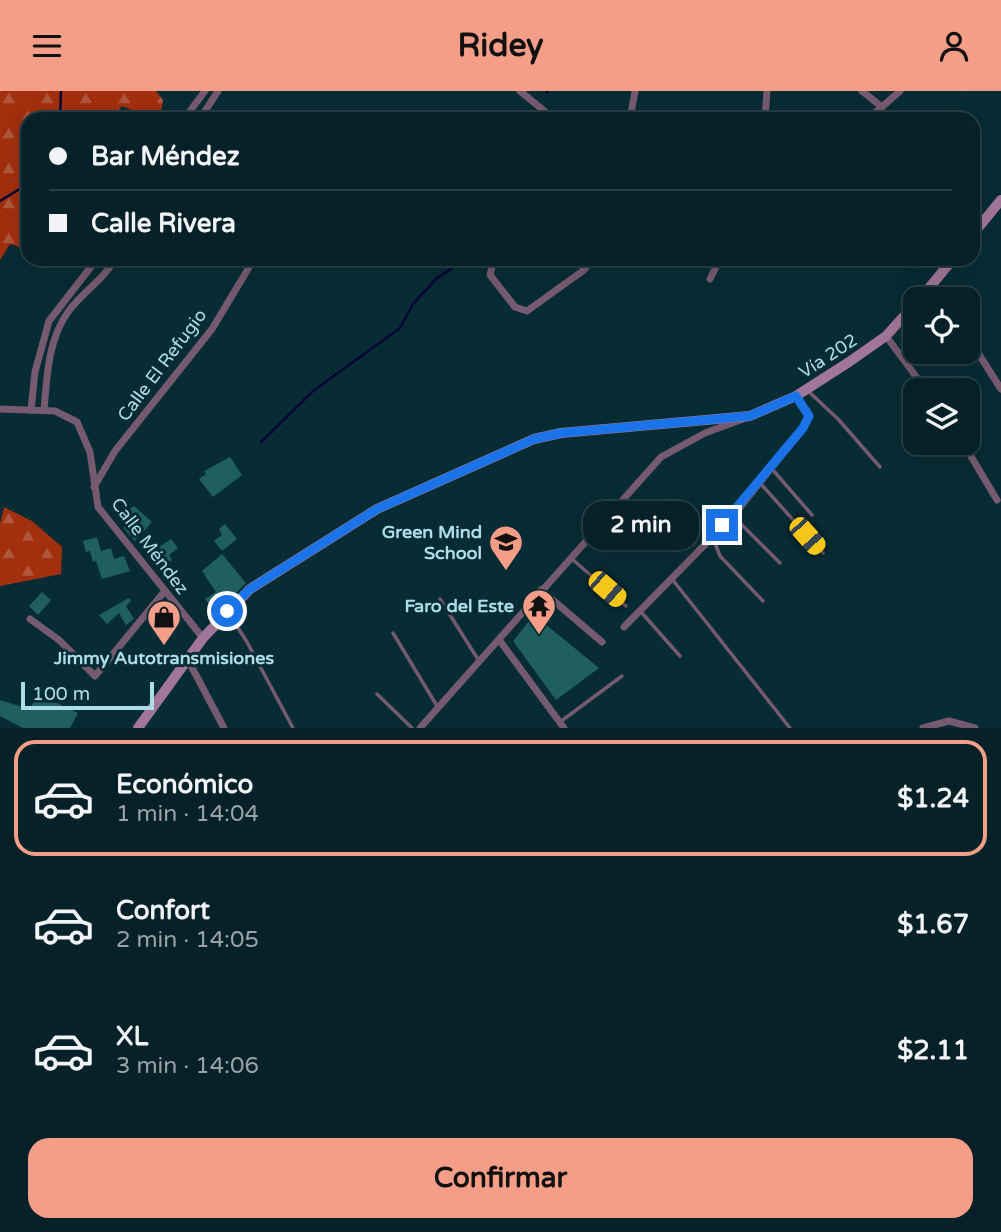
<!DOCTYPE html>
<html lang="es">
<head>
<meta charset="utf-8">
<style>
	body { margin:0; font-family:"Varela Round",sans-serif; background:#0f292f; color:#f1f3f6; height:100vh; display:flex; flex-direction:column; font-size:26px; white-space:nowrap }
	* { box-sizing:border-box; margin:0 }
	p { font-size:23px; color:#98a3a7 }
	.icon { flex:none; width:38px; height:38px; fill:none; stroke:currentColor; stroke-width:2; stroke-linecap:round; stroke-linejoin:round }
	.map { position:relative; height:637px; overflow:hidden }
	.side { display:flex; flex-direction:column; background:#062127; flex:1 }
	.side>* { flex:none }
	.banner { position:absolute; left:21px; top:21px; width:959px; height:154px; border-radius:21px; box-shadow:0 7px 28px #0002,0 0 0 2px #273e44; display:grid; align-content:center; height:154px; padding:0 28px; background:#062127 }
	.controls { position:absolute; left:903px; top:196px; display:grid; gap:14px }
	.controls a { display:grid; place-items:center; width:77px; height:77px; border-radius:14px; background:#062127; box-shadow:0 7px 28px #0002,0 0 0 2px #273e44; font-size:35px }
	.scale { position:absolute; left:21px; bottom:18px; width:133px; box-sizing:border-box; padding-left:7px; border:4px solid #addde9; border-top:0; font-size:19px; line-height:24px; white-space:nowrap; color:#addde9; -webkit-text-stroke:5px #082c34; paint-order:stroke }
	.end { position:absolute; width:32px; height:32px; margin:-16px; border:9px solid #1a73e8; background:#fff; box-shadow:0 0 0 4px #fff }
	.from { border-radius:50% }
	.bubble { position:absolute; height:49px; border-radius:21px; background:#062127; box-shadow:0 7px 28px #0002,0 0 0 2px #273e44; font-size:23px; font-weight:800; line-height:49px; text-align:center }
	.car { position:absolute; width:21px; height:42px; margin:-21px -10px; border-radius:9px; box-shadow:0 0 5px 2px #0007; background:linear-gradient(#f5c518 24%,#345 0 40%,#f5c518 0 76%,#345 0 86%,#f5c518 0) }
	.banner b { display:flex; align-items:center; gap:24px; height:66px; font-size:26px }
	.banner b+b { border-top:2px solid #273e44 }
	.banner i { width:18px; height:18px; background:#f1f3f6 }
	ul { padding:12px 0 0; list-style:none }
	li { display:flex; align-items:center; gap:21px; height:116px; margin:0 14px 10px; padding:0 14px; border:4px solid transparent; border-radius:21px }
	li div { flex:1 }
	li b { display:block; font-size:26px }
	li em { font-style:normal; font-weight:800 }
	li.active { border-color:#f49e88 }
	li>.icon { width:63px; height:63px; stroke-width:1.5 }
	.action { display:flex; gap:14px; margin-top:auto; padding:14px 28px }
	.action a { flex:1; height:80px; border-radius:21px; background:#f49e88; color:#111; font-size:28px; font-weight:800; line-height:80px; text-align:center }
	header { display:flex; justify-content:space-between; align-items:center; height:91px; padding:0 28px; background:#f49e88; color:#111; font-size:32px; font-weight:800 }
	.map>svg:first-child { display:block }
	.forest { fill:url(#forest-firs) }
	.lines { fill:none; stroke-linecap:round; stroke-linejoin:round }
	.stream { stroke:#080436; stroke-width:2.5 }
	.building { fill:#205f5f }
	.service { stroke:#765a6f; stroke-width:3.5 }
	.minor { stroke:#765a6f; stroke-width:7 }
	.secondary { stroke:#a27698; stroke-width:10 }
	.route { stroke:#1a73e8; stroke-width:9 }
	.labels { text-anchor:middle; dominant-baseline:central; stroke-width:6; stroke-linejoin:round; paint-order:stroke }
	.street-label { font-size:18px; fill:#addde9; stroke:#082c34 }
	.poi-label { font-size:18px; font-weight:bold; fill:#addde9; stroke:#082c34; text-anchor:end }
</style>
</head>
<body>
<header><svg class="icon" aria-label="menu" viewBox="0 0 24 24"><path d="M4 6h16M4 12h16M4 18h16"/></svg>Ridey<svg class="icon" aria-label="person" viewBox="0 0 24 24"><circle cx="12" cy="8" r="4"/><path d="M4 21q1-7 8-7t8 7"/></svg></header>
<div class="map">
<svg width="1001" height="637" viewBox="0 0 1001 637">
	<defs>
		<pattern id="forest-firs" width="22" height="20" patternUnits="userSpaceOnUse" patternTransform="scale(1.75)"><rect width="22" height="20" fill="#a22f0e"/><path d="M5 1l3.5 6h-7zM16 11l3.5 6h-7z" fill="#b0573d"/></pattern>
	</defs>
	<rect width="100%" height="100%" fill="#082c34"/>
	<!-- forest -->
	<g class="forest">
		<path d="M0,0H156L163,9L160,28H152L122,15L112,28H28V159L10,153L0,169Z"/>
		<path d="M4,416L32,430L62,456L61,483L0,495V433Z"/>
	</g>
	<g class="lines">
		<!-- stream -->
		<g class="stream">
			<path d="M547,2V0"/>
			<path d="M60,28L61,0"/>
			<path d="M0,110L28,93"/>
			<path d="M261,351L313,300L400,237L413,213L437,187L466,168"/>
		</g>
	</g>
	<!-- building -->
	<g class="building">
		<path d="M230,366L242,384L213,406L199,388L206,383L204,380Z"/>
		<path d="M134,415L152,431L135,450L123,437L128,433L121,425Z"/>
		<path d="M225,433L237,448L222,460L214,450L222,444L219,438Z"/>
		<path d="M97,446L101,460L111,457L114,468L124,465L130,480L102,488L96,470L93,471L90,460L86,461L83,450Z"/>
		<path d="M171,448L178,457L169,464L172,469L167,473L155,459Z"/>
		<path d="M222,463L246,492L216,522L205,508L216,501L202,480Z"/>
		<path d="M42,501L51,509L38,524L29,515Z"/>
		<path d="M129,507L131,510L126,515L134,528L126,534L119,522L107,533L99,524Z"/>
		<path d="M534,524L599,577L556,609L513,550Z"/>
		<path d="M0,609L29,618L34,611L57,612L78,622L70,637H23L0,625Z"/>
	</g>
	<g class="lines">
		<!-- service -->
		<g class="service">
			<path d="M807,299L838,328L880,376"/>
			<path d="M772,378L812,424"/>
			<path d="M760,392L823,462"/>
			<path d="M733,425L780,472"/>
			<path d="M713,447L720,465L763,510"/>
			<path d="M572,468L626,515"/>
			<path d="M672,488L790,637"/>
			<path d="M440,508L479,570"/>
			<path d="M641,521L680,565"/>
			<path d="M229,523L247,551L293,637"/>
			<path d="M393,542L437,615"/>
			<path d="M377,603L412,637"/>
			<path d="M560,631L622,585"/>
		</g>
		<!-- minor -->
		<g class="minor">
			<path d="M520,0L554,28"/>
			<path d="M862,0L882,16"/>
			<path d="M184,28L205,0"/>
			<path d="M200,28L218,0"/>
			<path d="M630,28L635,0"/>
			<path d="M765,28L767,0"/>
			<path d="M868,28L900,0"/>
			<path d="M494,168L490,184L515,216L527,220L584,179L593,168"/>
			<path d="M710,188L720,168"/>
			<path d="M934,192L944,208"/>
			<path d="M886,245L926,299"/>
			<path d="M968,246L1001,298"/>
			<path d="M0,318L55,320L77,331L90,361L98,416L203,547"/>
			<path d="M31,319L35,281L49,230L97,168"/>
			<path d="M44,319C47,285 48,249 68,221C82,201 103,190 115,168"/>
			<path d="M963,352L997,409"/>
			<path d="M94,396L115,360L212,238L254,168"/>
			<path d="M541,499L602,551"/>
			<path d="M30,528L59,549L95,585L164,501"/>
			<path d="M624,536L733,425L803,337L809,325L796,305"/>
			<path d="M500,550L564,637"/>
			<path d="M188,569L224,637"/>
			<path d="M420,637L661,366L705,342L743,328"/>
			<path d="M923,637L949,630L975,637"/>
		</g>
		<!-- secondary -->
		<g class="secondary">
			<path d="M973,143L1001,109"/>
			<path d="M920,208L953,168"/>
			<path d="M138,637L203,547L250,498L377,418L534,348L561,342L750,325L796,305L849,271L886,245L915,213"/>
		</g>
	</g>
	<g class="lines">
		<!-- route -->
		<path class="route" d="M227,520L250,498L377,418L534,348L561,342L750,325L796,305L809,325L803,337L722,434"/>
	</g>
	<!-- icons -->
	<defs>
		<g id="school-pin" transform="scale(1.75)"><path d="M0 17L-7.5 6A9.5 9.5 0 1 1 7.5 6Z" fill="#f49e88" stroke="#082c34"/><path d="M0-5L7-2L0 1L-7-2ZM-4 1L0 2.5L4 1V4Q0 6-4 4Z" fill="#111"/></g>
		<g id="temple-pin" transform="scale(1.75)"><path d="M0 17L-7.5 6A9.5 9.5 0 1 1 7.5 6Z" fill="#f49e88" stroke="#082c34"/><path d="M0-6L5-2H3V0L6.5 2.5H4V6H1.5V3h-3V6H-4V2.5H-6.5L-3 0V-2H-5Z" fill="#111"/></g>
		<g id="shop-pin" transform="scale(1.75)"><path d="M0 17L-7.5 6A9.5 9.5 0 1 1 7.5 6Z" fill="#f49e88" stroke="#082c34"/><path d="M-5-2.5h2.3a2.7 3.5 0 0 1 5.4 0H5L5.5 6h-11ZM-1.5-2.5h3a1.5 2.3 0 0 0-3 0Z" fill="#111"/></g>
	</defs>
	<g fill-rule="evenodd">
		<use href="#school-pin" x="506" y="451"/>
		<use href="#temple-pin" x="539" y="515"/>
		<use href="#shop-pin" x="164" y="526"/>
	</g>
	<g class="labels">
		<!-- street labels -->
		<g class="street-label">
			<text transform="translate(828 265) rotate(-33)">Vía 202</text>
			<text transform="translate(162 274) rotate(-53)">Calle El Refugio</text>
			<text transform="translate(150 455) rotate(53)">Calle Méndez</text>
		</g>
		<!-- poi labels -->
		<g class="poi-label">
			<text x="482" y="441">Green Mind<tspan x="482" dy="21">School</tspan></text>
			<text x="514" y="515">Faro del Este</text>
			<text x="164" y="567" text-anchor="middle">Jimmy Autotransmisiones</text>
		</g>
	</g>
</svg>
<div class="controls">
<a><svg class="icon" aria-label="locate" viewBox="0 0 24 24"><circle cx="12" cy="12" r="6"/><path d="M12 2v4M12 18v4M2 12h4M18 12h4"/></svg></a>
<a><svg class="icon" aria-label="layers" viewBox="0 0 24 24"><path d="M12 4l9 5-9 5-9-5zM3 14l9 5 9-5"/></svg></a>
</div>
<div class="scale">100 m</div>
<i class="end from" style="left:227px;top:520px"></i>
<i class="end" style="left:722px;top:434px"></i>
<div class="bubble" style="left:583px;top:410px;width:116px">2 min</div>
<i class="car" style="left:807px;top:445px;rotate:138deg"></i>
<i class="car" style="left:607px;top:498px;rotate:131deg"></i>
<div class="banner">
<b><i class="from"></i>Bar Méndez</b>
<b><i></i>Calle Rivera</b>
</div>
</div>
<section class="side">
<ul>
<li class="active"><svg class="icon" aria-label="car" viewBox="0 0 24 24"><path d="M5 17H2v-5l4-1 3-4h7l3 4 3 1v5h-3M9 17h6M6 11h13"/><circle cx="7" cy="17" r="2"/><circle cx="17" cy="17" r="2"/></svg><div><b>Económico</b><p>1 min · 14:04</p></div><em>$1.24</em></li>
<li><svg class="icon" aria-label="car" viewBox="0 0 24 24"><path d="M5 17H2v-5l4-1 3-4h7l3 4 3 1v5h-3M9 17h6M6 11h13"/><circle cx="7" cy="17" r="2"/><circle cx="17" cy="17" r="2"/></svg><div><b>Confort</b><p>2 min · 14:05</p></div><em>$1.67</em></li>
<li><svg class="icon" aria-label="car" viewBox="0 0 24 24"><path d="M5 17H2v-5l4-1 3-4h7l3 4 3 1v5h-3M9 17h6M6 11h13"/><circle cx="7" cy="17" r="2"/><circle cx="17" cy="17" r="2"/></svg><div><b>XL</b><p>3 min · 14:06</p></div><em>$2.11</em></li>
</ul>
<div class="action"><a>Confirmar</a></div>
</section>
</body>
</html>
